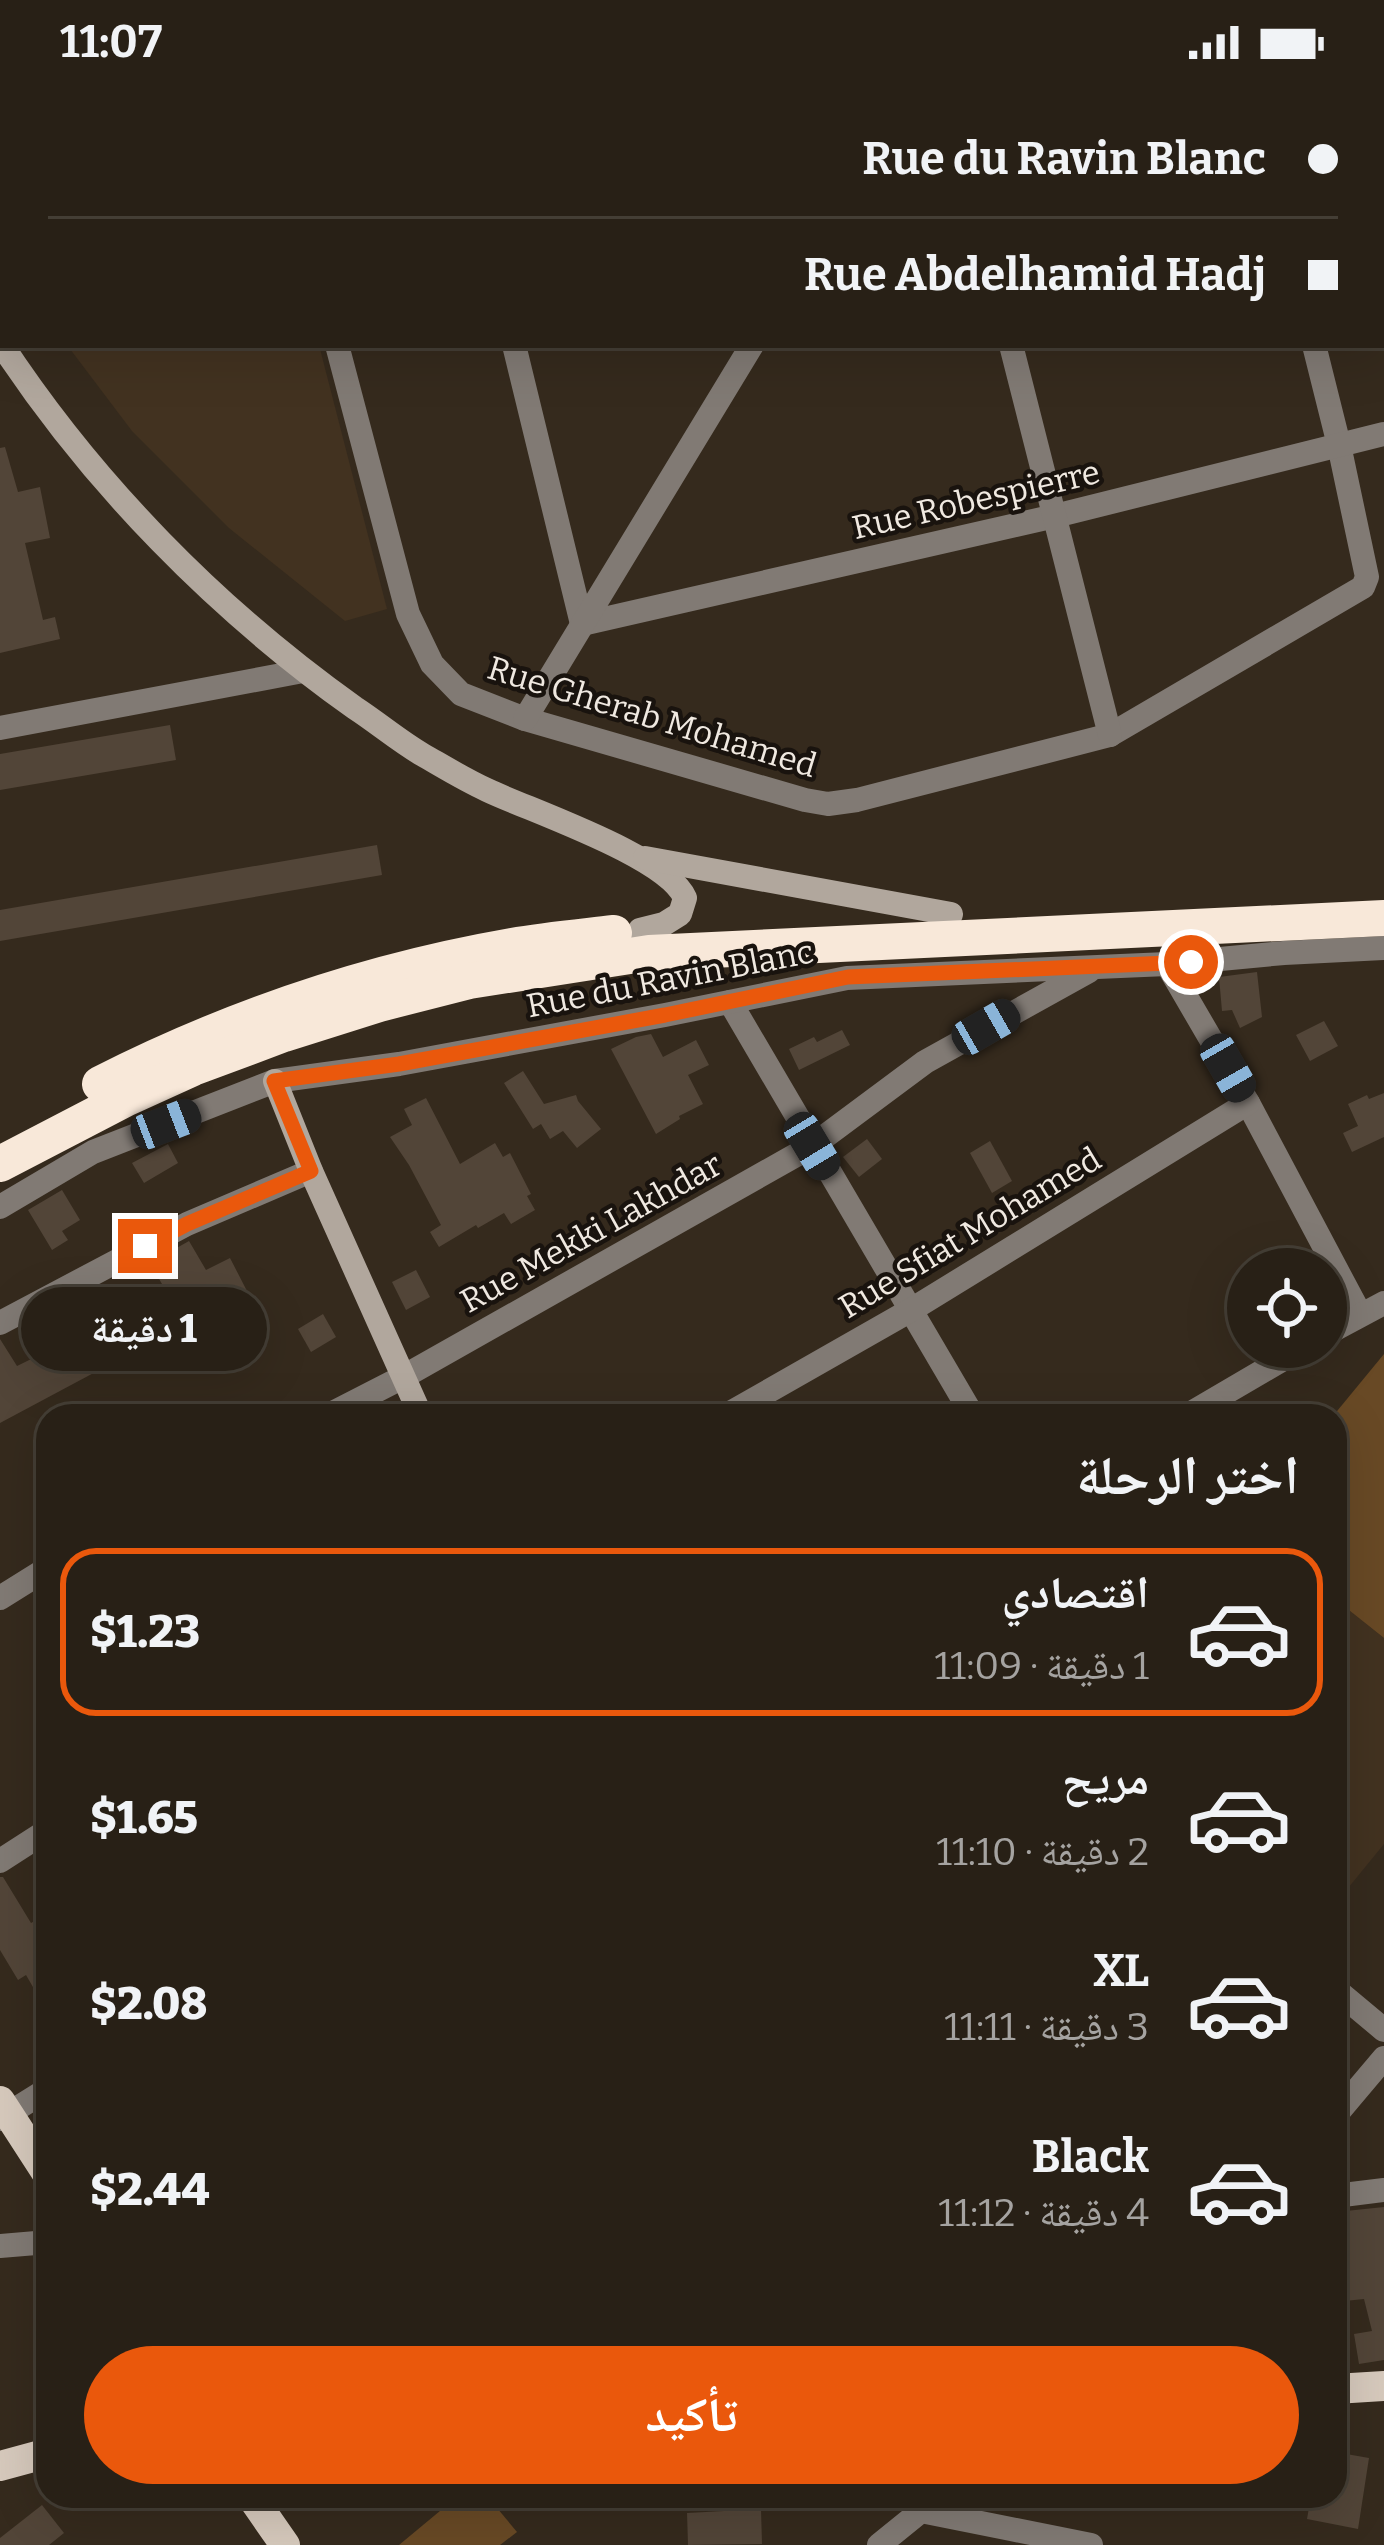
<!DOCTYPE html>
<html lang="ar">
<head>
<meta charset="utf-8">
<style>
	body { margin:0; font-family:Bitter,"Noto Naskh Arabic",serif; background:#342d23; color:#f1f3f6; direction:rtl; height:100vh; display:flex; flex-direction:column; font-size:45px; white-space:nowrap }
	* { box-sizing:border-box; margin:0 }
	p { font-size:39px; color:#a5a3a1 }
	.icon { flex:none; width:66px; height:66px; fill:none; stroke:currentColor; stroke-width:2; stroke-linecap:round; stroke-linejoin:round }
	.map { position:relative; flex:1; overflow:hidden; direction:ltr }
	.drawer { position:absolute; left:36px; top:1320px; width:1311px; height:1104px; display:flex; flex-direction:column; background:#282016; border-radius:36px; box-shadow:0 12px 48px #0002,0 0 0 3px #443e35; direction:rtl }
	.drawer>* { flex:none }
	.top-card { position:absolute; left:0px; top:0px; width:1386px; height:264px; box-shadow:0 12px 48px #0002,0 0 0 3px #443e35; direction:rtl; display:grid; align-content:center; height:264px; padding:0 48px; background:#282016 }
	.buttons { position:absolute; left:1227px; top:1164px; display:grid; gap:24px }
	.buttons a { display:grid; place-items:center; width:120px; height:120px; border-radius:50%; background:#282016; box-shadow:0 12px 48px #0002,0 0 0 3px #443e35; font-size:60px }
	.end { position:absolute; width:54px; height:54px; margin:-27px; border:15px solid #ea580c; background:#fff; box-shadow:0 0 0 6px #fff }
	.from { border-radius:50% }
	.bubble { position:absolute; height:84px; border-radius:42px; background:#282016; box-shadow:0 12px 48px #0002,0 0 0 3px #443e35; font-size:39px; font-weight:800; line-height:84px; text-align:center; direction:rtl }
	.car { position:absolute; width:36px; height:72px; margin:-36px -18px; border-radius:15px; box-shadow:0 0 9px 3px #0007; background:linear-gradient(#222 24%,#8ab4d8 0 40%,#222 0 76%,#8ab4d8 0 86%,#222 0) }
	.top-card b { display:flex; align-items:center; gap:42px; height:114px; font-size:45px }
	.top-card b+b { border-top:3px solid #443e35 }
	.top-card i { width:30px; height:30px; background:#f1f3f6 }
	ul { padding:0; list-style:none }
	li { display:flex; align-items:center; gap:36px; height:168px; margin:0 24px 18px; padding:0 24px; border:6px solid transparent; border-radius:36px }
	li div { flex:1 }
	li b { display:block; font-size:45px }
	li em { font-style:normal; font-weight:800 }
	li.current { border-color:#ea580c }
	li>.icon { width:108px; height:108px; stroke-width:1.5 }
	h2 { padding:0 48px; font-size:54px; line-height:144px }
	.primary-button { display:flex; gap:24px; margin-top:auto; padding:24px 48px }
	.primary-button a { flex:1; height:138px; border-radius:72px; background:#ea580c; color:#fff; font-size:48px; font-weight:800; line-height:138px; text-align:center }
	.status { display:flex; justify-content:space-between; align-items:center; height:84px; padding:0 60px; background:#282016; direction:ltr }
	.status svg { height:33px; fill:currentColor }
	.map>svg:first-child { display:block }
	.built { fill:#423220 }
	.green { fill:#684925 }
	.building { fill:#524538 }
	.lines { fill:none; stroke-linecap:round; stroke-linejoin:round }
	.street { stroke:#817a74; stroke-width:24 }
	.secondary { stroke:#b1a79d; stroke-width:24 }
	.primary { stroke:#d6c9bc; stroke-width:30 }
	.highway { stroke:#f8e8d9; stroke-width:36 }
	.route { stroke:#ea580c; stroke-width:15 }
	.labels { text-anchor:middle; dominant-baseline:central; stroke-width:9; stroke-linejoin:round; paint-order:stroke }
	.street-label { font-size:33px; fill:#f0e9e1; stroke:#19130e }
</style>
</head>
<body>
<div class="status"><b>11:07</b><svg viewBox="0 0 49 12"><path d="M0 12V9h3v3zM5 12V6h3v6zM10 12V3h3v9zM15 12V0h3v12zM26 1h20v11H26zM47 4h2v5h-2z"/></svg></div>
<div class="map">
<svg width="1384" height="2461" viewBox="0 0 1384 2461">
	<rect width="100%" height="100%" fill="#352a1d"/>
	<!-- built -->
	<g class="built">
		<path d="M67,261H319L387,525L345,537L229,444L132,347Z"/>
		<path d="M1335,1515L1384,1554V1760L1335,1820Z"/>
	</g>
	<!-- green -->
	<g class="green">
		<path d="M1384,1270V1554L1335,1515L1333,1332Z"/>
		<path d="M458,2412H487L517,2448L500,2461H399Z"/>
	</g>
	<!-- building -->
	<g class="building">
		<path d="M5,363L18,408L40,403L50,454L25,459L43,536L55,533L60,555L0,569V364Z"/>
		<path d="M170,641L176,676L0,706V670Z"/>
		<path d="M377,761L382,791L0,857V826Z"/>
		<path d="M1257,888L1262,933L1240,944L1232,926L1222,927L1219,893Z"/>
		<path d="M1324,937L1338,962L1310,977L1296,951Z"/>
		<path d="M842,946L850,961L799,986L789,965L814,953L817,958Z"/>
		<path d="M651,950L663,973L696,956L709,981L688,991L703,1020L679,1032L680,1035L656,1050L611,965L636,953Z"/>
		<path d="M523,987L544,1020L576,1011L578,1017L601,1045L577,1064L563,1047L550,1055L541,1040L533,1045L504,999Z"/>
		<path d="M1384,1009V1053L1352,1068L1343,1049L1358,1042L1348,1020L1367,1011L1369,1015Z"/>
		<path d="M426,1014L460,1080L495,1059L503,1073L510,1069L531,1110L527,1112L535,1126L511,1140L504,1129L478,1144L476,1141L439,1163L430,1148L441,1141L409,1081L390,1053L412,1041L404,1025Z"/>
		<path d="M867,1055L882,1075L859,1093L843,1073Z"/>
		<path d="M990,1057L1012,1097L992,1109L970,1069Z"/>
		<path d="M168,1060L178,1079L144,1099L132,1079Z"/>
		<path d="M62,1106L80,1136L62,1147L68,1156L52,1166L28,1126Z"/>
		<path d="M189,1157L206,1186L230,1174L247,1207L0,1339V1255L17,1282L70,1256L55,1229L99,1205L114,1233L166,1207L150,1179Z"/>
		<path d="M416,1186L430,1213L406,1226L392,1198Z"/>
		<path d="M323,1230L336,1253L311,1268L298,1245Z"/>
		<path d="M0,1793H3L31,1839L48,1830V1929L26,1891L18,1896L0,1866Z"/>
		<path d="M1384,2123V2276L1359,2280L1354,2250L1372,2247L1364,2215L1335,2218V2176H1339L1336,2157H1338L1336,2128Z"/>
		<path d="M1335,2368L1369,2374L1358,2445L1307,2435L1311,2412H1335Z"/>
		<path d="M42,2421L64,2449L49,2461H0V2454Z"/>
		<path d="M761,2425L762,2460L688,2461L687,2429Z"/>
	</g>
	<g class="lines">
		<!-- street -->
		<g class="street">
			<path d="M270,0L271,3"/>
			<path d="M449,0L450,3"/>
			<path d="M944,0L945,3"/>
			<path d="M1248,0L1249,3"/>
			<path d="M768,3L780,0"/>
			<path d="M911,3L912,0"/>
			<path d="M337,261L408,530L432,580L461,610L525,635L805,716L828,720L857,716L1110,651L1363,503L1367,493L1339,361L1314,261"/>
			<path d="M514,261L582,540L1055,432L1384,350"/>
			<path d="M1011,261L1110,651"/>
			<path d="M525,635L752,261"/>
			<path d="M0,644L303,587"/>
			<path d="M1167,880L1248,1019L1360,1230"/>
			<path d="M730,918L973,1332"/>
			<path d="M0,1123L93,1068L275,997L399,980L665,931L847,894L1167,880L1284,869L1384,864"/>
			<path d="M0,1239L187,1140L311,1087"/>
			<path d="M1326,1250L1384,1219"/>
			<path d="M327,1332L403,1293L812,1062L925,978L1089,887"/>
			<path d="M725,1332L911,1226L1248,1019"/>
			<path d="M1186,1332L1304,1263"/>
			<path d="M0,1514L48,1484"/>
			<path d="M0,1777L48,1746"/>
			<path d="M1335,1905L1384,1946"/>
			<path d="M1335,2032L1384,1974"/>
			<path d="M0,2035L48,2005"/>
			<path d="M1335,2112L1384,2106"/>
			<path d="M0,2162L48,2158"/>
			<path d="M921,2427L1091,2461"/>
			<path d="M879,2461L921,2427"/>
		</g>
		<!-- secondary -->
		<g class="secondary">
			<path d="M0,258C93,400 217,526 355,624C378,639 399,657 423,671C444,683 465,696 487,706C531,727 667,772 685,814L680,830L664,840L640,846"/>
			<path d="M645,774L951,830"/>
			<path d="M275,997L311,1087L421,1332"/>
		</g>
		<!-- primary -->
		<g class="primary">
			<path d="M0,2017L48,2091"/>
			<path d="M1335,2305L1384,2302"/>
			<path d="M0,2382L48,2369"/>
			<path d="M251,2412L285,2461"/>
		</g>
		<!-- highway -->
		<g class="highway">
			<path d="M100,1000C230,934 368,887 512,862C546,856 580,853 614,849"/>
			<path d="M0,1080L127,1014L193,984L284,950L379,920L469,897L649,869L1384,834"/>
		</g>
	</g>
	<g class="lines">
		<!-- route -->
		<path class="route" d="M145,1162L187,1140L311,1087L274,997L399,980L665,931L848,893L1191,878"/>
	</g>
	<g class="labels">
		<!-- street labels -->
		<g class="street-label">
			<text transform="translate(976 416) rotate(-13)">Rue Robespierre</text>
			<text transform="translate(652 633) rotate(17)">Rue Gherab Mohamed</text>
			<text transform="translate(670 895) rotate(-11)">Rue du Ravin Blanc</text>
			<text transform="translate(591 1149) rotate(-29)">Rue Mekki Lakhdar</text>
			<text transform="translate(970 1149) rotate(-31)">Rue Sfiat Mohamed</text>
		</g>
	</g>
</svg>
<div class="buttons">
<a><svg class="icon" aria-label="locate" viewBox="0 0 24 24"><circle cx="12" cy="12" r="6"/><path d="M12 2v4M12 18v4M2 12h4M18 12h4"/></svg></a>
</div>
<i class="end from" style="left:1191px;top:878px"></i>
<i class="end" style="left:145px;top:1162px"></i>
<div class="bubble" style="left:21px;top:1203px;width:246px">1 دقيقة</div>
<i class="car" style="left:986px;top:943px;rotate:60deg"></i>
<i class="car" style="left:1228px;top:984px;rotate:150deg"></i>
<i class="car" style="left:166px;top:1040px;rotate:69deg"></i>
<i class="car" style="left:812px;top:1062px;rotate:149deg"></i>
<div class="top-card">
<b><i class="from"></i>Rue du Ravin Blanc</b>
<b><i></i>Rue Abdelhamid Hadj</b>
</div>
<section class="drawer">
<h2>اختر الرحلة</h2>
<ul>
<li class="current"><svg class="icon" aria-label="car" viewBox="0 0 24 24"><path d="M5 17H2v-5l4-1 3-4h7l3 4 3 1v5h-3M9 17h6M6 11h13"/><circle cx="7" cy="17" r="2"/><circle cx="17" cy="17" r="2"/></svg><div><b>اقتصادي</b><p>1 دقيقة · 11:09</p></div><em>$1.23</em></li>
<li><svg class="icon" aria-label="car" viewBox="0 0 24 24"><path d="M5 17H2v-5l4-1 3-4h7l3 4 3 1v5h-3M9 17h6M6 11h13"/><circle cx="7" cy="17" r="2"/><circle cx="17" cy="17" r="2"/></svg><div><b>مريح</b><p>2 دقيقة · 11:10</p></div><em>$1.65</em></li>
<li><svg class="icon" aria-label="car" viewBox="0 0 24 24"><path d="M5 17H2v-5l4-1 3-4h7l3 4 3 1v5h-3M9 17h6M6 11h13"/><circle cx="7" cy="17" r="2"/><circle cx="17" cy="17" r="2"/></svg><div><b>XL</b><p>3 دقيقة · 11:11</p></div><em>$2.08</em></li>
<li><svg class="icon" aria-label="car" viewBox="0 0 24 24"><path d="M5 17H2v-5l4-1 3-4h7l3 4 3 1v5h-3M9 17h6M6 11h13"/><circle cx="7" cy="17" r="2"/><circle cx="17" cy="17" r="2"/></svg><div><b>Black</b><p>4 دقيقة · 11:12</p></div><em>$2.44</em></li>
</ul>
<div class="primary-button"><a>تأكيد</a></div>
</section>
</div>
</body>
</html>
